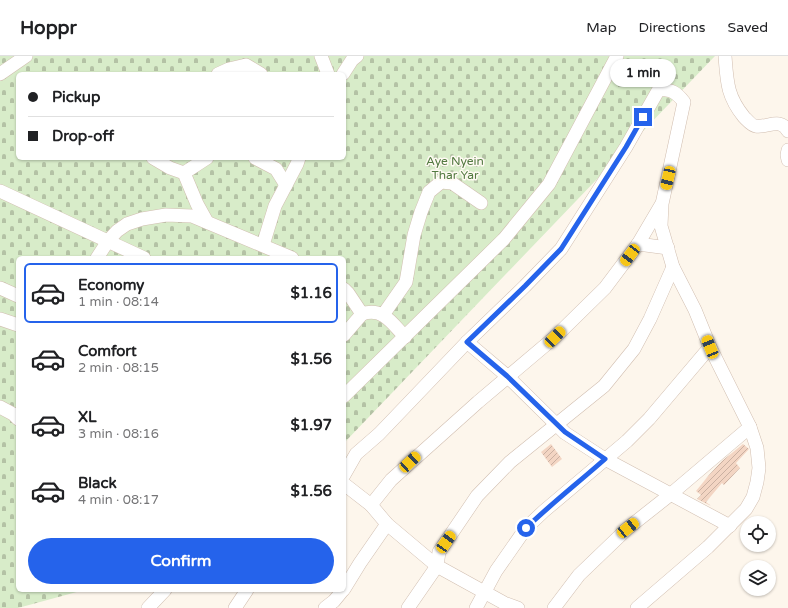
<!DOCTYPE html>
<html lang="en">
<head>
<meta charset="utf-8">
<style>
	body { margin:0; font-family:"Varela Round",sans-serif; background:#f2f2f2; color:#202124; height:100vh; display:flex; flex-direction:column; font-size:15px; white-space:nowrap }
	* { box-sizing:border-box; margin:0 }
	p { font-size:13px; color:#757577 }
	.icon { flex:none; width:22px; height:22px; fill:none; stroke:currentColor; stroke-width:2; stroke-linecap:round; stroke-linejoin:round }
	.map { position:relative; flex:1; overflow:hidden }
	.panel { position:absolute; left:16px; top:200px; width:330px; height:336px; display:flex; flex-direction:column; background:#fff; border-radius:6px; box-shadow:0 1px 3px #0004 }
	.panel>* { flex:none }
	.banner { position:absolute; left:16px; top:16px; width:330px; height:88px; border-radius:6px; box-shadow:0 1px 3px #0004; display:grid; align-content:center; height:88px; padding:0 12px; background:#fff }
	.tools { position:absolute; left:740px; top:460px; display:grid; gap:8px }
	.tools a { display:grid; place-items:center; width:36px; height:36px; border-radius:50%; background:#fff; box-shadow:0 1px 3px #0004; font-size:20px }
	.end { position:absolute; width:18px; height:18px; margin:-9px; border:5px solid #2563eb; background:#fff; box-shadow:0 0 0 2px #fff }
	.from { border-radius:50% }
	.bubble { position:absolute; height:28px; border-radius:14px; background:#fff; box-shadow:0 1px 3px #0004; font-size:13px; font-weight:700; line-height:28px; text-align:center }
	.car { position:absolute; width:12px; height:24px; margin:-12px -6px; border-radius:5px; box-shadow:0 0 3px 1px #0007; background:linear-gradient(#f5c518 24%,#345 0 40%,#f5c518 0 76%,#345 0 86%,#f5c518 0) }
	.banner b { display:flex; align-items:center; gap:14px; height:38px; font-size:15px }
	.banner b+b { border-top:1px solid #e0e0e0 }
	.banner i { width:10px; height:10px; background:#202124 }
	ul { padding:7px 0 0; list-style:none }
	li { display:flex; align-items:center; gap:12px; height:60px; margin:0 8px 6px; padding:0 4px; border:2px solid transparent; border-radius:6px }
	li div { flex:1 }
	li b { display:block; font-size:15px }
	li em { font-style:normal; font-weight:700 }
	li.selected { border-color:#2563eb }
	li>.icon { width:36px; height:36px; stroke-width:1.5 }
	.button { display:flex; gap:8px; margin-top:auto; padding:8px 12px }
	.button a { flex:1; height:46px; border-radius:24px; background:#2563eb; color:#fff; font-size:16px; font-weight:700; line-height:46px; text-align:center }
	header { display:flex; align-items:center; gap:24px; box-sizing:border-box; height:56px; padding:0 20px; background:#fff; border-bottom:1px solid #e0e0e0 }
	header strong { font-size:19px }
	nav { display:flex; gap:22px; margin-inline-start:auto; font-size:14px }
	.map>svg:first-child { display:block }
	.cemetery { fill:url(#cemetery-stones); fill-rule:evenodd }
	.building { fill:url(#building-hatch) }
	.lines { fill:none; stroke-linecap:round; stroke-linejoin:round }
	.minor-casing { stroke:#d1beb0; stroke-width:14 }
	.minor { stroke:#fff; stroke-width:13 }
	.route { stroke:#2563eb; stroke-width:5 }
	.labels { text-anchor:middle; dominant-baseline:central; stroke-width:3; stroke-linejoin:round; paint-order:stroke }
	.park-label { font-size:12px; fill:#537a41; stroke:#fffaf3 }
</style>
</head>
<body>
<header>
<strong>Hoppr</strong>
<nav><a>Map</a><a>Directions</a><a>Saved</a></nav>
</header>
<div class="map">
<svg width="788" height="552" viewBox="0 0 788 552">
	<defs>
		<pattern id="cemetery-stones" width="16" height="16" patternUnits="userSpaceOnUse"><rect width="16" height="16" fill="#d8ecc9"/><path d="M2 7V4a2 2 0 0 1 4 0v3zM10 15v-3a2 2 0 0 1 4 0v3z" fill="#b4c2a5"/></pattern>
		<pattern id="building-hatch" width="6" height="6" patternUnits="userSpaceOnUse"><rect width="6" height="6" fill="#f3d5c3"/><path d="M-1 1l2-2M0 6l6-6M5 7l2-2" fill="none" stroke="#cab0a1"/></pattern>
	</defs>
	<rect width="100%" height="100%" fill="#fdf6ec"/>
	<!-- cemetery -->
	<path class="cemetery" d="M0,0H715L344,387V202H18V534H84L18,552H0ZM18,18H344V102H18Z"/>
	<!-- building -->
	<g class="building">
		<path d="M551,388L562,403L552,411L541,396Z"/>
		<path d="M743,388L749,393L736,407L740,412L724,429L722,427L706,446L711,450L697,443L701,439L696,435L709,419L722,405Z"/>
	</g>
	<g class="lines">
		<!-- minor casing -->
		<g class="minor-casing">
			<g id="minor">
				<path d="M321,0L328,18"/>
				<path d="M725,0C727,26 727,40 744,61C747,64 752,70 756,70C767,72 780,61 788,75"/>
				<path d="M0,18L26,0"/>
				<path d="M218,18L229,13L246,9L261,18"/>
				<path d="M343,18L352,4L357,0"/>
				<path d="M788,94L787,99L788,104"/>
				<path d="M153,102L170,112L184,117L197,148L207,166"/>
				<path d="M255,102L276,113L286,129"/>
				<path d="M184,117L207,102"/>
				<path d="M0,135L144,202"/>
				<path d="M638,188L668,192"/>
				<path d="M263,189L275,150L297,108L299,102"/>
				<path d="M97,202L108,185L117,175L127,168L142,163L166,159L192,160L292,202"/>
				<path d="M0,232L18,240"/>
				<path d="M344,233L348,237L362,258C383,251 392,267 405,281"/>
				<path d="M383,259L406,226L414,179L421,156L429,136L441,126L452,127L481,147"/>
				<path d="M0,263L18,269"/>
				<path d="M344,279L362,258"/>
				<path d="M467,286L507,320L565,377L605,403L730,470"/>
				<path d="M344,340L504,183L549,128L617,0"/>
				<path d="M0,351L13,358L18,363"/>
				<path d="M344,419L356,398L379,378L467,286L525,230L561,193L626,91L659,33C672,34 676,36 684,46L662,148L661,170L673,211L695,254L710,291L750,371L757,392L759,412L757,426L753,441L746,453L708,491L637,552"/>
				<path d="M344,428L371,449L387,468L437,510L504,547L518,552"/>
				<path d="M371,449L391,424L478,346L555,281L605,232L638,188L661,149"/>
				<path d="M344,533L360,507L387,468"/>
				<path d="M148,552L165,534"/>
				<path d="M235,552L247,534"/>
				<path d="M325,552L334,545L343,534"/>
				<path d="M408,552L437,510L439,496L477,440L510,406L604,330L634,293L650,263L673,211"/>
				<path d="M476,552L496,515L526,472L544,455L627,385L649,363L710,291"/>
				<path d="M554,552L579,519L628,472L671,438L750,371"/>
			</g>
		</g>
		<!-- minor -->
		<use href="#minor" class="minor"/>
	</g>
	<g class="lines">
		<!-- route -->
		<path class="route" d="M526,472C551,448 579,426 605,403L565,376L507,320L467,286L525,230L561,193L626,91L643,61"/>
	</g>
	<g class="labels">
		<!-- park labels -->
		<g class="park-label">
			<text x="455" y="105">Aye Nyein<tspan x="455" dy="14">Thar Yar</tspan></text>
		</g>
	</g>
</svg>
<div class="tools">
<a><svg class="icon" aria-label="locate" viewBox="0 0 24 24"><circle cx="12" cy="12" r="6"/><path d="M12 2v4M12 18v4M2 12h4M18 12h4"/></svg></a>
<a><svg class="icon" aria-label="layers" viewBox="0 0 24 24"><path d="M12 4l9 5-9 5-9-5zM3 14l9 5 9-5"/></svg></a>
</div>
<i class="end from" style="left:526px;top:472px"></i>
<i class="end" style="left:643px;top:61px"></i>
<div class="bubble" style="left:610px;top:3px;width:66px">1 min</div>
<i class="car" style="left:668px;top:122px;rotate:193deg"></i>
<i class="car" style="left:630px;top:199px;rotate:217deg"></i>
<i class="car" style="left:555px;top:281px;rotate:45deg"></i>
<i class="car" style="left:710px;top:291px;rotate:338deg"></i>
<i class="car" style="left:410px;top:406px;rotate:47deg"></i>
<i class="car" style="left:628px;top:472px;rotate:52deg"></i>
<i class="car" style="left:446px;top:486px;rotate:35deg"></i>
<div class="banner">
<b><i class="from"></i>Pickup</b>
<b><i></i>Drop-off</b>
</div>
<section class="panel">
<ul>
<li class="selected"><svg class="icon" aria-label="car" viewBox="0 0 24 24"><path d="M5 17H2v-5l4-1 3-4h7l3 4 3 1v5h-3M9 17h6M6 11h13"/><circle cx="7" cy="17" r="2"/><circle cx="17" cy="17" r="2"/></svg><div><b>Economy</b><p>1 min · 08:14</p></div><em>$1.16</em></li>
<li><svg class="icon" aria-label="car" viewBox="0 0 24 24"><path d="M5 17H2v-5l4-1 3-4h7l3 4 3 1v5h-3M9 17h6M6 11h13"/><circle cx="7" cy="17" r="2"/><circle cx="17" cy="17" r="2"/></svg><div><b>Comfort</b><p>2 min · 08:15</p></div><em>$1.56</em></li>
<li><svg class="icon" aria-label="car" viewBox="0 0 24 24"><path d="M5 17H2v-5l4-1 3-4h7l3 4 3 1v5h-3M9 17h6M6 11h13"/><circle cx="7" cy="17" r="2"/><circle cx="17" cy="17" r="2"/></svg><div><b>XL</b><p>3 min · 08:16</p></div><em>$1.97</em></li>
<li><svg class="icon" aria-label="car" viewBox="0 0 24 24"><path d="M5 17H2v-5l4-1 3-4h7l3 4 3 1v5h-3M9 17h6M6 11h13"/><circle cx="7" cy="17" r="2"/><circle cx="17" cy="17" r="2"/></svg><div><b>Black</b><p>4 min · 08:17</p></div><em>$1.56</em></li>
</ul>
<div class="button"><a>Confirm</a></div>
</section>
</div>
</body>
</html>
